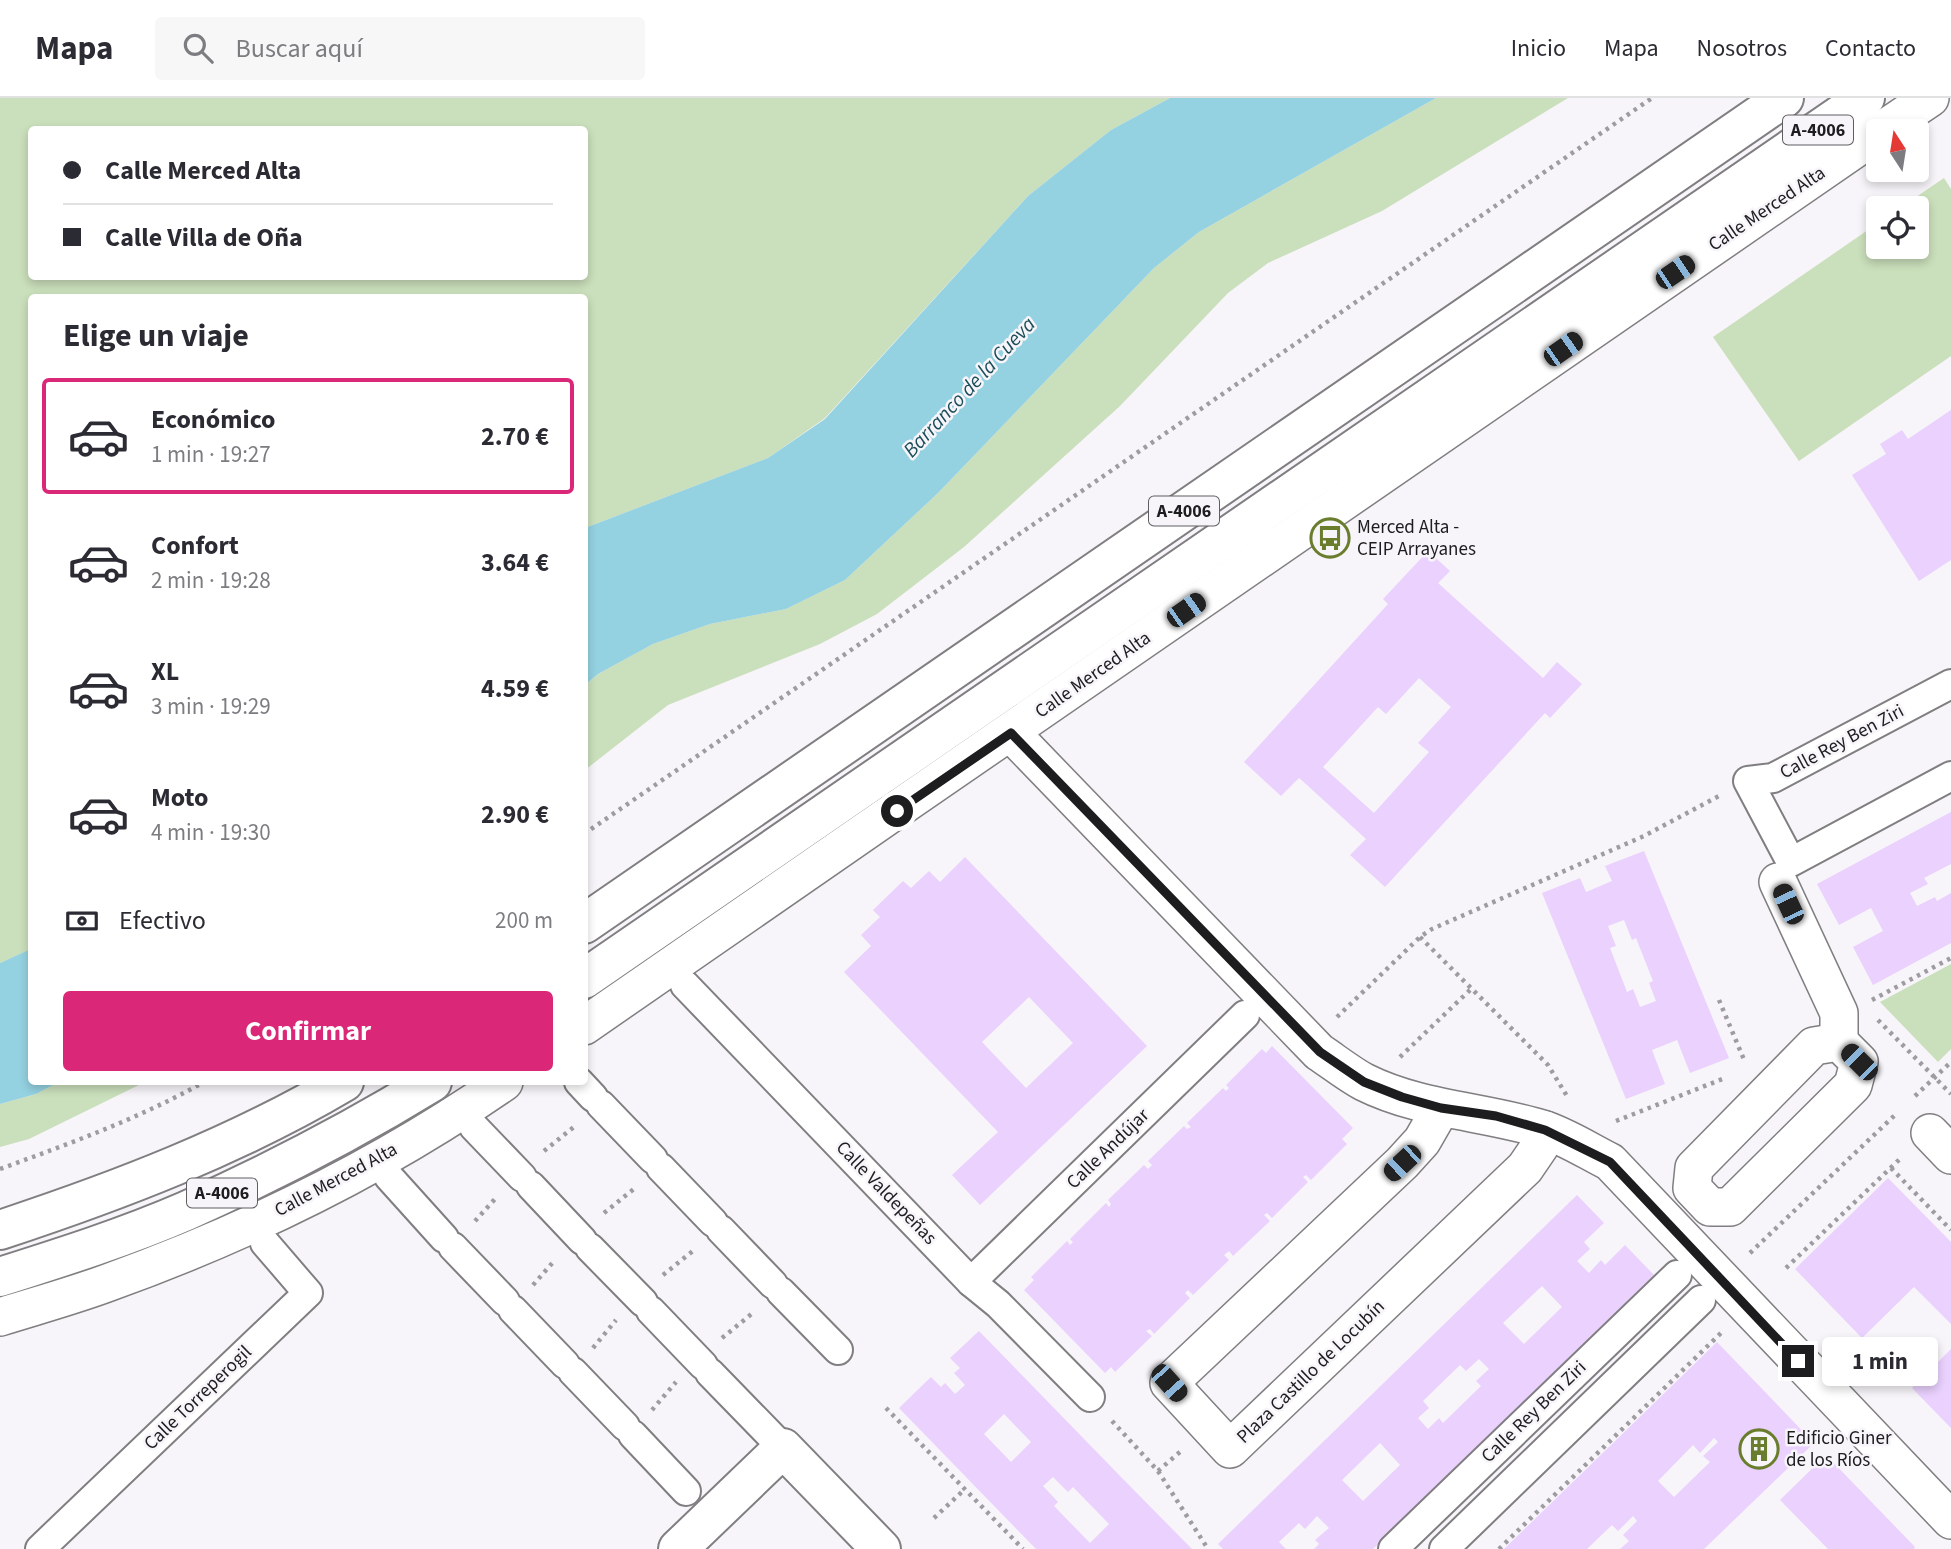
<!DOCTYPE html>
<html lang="es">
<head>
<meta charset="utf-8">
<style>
	body { margin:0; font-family:"Source Sans 3",sans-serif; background:#f7f7f7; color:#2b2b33; height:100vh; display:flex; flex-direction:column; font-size:26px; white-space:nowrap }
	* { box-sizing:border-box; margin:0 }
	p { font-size:23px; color:#7c7c81 }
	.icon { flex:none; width:38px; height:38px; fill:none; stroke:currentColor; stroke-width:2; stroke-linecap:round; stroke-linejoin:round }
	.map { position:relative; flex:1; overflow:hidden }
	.sheet { position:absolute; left:28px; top:196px; width:560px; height:791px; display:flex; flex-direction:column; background:#fff; border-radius:7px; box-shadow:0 4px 10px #0003 }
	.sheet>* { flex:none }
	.guide { position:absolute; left:28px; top:28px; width:560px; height:154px; border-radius:7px; box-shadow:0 4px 10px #0003; display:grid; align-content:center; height:154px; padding:0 35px; background:#fff }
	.needle { width:46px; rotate:348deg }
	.tools { position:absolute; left:1866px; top:21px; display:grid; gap:14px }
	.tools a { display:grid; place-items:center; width:63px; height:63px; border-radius:7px; background:#fff; box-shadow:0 4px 10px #0003; font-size:35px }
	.end { position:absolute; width:32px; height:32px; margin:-16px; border:9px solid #1d1c1e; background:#fff; box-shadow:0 0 0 4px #fff }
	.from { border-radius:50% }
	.bubble { position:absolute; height:49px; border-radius:7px; background:#fff; box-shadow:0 4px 10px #0003; font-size:23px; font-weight:700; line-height:49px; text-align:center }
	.car { position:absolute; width:21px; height:42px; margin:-21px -10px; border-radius:9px; box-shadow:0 0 5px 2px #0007; background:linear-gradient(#222 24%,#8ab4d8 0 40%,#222 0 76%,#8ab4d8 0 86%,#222 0) }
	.guide b { display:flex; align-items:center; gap:24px; height:66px; font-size:26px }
	.guide b+b { border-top:2px solid #e1e1e2 }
	.guide i { width:18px; height:18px; background:#2b2b33 }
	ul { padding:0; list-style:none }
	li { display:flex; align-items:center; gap:21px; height:116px; margin:0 14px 10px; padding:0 21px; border:4px solid transparent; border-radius:7px }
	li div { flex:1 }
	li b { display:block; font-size:26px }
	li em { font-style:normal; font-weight:700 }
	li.on { border-color:#db2777 }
	li>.icon { width:63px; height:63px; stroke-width:1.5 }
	h2 { padding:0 35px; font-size:32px; line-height:84px }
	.pay { display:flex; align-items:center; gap:18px; height:77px; padding:0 35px; font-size:26px }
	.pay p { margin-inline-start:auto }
	.action { display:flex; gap:14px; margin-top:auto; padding:14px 35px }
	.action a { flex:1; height:80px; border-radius:7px; background:#db2777; color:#fff; font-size:28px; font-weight:700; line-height:80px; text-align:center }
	header { display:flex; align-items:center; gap:42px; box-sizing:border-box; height:98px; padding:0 35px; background:#fff; border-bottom:2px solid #e1e1e2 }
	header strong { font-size:33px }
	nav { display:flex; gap:38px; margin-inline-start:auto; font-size:24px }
	.search { width:490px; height:63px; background:#f7f7f7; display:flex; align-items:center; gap:18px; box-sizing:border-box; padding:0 24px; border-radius:7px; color:#7c7c81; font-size:26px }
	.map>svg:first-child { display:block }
	.green { fill:#cadfbb; fill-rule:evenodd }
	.water { fill:#94d1e1 }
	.building { fill:#ead1fe; fill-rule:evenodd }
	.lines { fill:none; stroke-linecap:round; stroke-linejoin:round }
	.pedestrian-casing { stroke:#807e81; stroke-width:32 }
	.minor-casing { stroke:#807e81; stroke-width:40 }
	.tertiary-casing { stroke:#807e81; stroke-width:42 }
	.primary-casing { stroke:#807e81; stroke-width:42 }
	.path { stroke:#9e9ca0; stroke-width:4.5; stroke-dasharray:3.5 5; stroke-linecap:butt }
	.pedestrian { stroke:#fff; stroke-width:28 }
	.minor { stroke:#fff; stroke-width:37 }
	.tertiary { stroke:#fff; stroke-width:38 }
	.primary { stroke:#fff; stroke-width:38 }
	.route { stroke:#1d1c1e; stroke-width:9 }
	.labels { text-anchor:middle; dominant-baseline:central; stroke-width:5; stroke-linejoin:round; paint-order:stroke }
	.shield { fill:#f7f5f9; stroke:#5e5d60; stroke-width:2 }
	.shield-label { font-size:18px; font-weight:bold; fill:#1d1c1e }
	.street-label { font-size:19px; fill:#1d1c1e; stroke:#f7f5f9 }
	.poi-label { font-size:19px; fill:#1d1c1e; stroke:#f7f5f9; text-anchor:start }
	.water-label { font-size:21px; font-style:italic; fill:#1a4e5a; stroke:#f7f5f9 }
</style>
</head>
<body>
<header>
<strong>Mapa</strong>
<div class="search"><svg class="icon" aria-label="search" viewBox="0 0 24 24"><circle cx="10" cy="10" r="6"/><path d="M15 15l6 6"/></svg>Buscar aquí</div>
<nav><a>Inicio</a><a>Mapa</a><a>Nosotros</a><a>Contacto</a></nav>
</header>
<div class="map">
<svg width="1951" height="1451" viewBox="0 0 1951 1451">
	<rect width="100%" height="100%" fill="#f7f5f9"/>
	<!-- green -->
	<g class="green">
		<path d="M0,0H1170L1111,32L1028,98L825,320L768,360L585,430L584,200H32V851L0,865ZM32,32H584V178H32Z"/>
		<path d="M1436,0H1568L1382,113L1268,165L1228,195L1120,308L964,449L877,516L820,546L668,607L585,672V587L598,576L653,546L710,526L786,511L845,482L938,395L1154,170L1199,134Z"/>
		<path d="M1944,80L1951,91V258L1799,363L1713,239L1878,125V149H1916V110H1900Z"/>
		<path d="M1951,866V951L1938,964L1880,904Z"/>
		<path d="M59,984H145L29,1041L0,1049V1006L36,996Z"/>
	</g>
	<!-- water -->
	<g class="water">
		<path d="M1170,0H1436L1199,134L1154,170L938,395L845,482L786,511L710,526L653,546L598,576L585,587V430L768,360L825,321L1028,98L1111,32Z"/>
		<path d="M31,851L32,984H59L36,996L0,1006V865Z"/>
	</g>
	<!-- building -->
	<g class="building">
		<path d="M1951,312V462L1919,483L1852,377L1886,356L1880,346L1902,332L1908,341Z"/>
		<path d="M1428,453L1450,473L1438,485L1543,580L1557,564L1582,586L1550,620L1545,615L1385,789L1350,757L1366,741L1307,687L1299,680L1281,698L1244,664L1388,506L1383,501ZM1419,580L1451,609L1418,645L1429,654L1374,715L1323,669L1378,609L1386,616Z"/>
		<path d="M1951,714V766L1924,780L1928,786L1910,795L1917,808L1935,799L1937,803L1951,795V845L1873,887L1853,849L1883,833L1871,810L1839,827L1817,786Z"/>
		<path d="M1644,753L1729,960L1690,975L1677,942L1652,952L1665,986L1626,1001L1542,795L1580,780L1586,794L1612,783L1605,768ZM1624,822L1632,842L1636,840L1653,883L1649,885L1656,903L1640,909L1633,891L1627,894L1610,850L1616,848L1608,828Z"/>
		<path d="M965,759L1147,948L980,1107L952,1077L998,1034L844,874L871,848L861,837L880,819L873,812L903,783L911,790L929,773L940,784ZM1029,899L1073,945L1026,990L982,944Z"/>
		<path d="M1272,948L1353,1030L1342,1041L1347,1046L1311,1082L1306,1077L1303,1079L1308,1084L1272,1120L1267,1115L1264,1117L1270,1123L1233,1158L1229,1153L1224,1157L1229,1162L1193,1197L1188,1192L1185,1195L1190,1200L1154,1236L1150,1231L1146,1233L1152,1238L1115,1274L1111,1269L1105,1275L1024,1192L1034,1182L1031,1179L1067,1143L1070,1147L1073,1144L1070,1141L1106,1105L1109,1109L1111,1106L1108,1102L1144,1067L1148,1071L1152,1067L1148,1063L1184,1028L1187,1031L1191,1029L1187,1025L1223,990L1226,993L1229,990L1226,987L1262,951L1266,955Z"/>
		<path d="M1888,1080L1951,1144V1226L1914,1189L1862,1240L1795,1171Z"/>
		<path d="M1577,1097L1604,1125L1584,1144L1590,1151L1577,1163L1589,1175L1601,1162L1605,1167L1625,1147L1654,1177L1373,1451H1314L1319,1446L1315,1442L1329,1430L1317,1418L1305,1431L1299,1425L1279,1444L1286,1451H1223L1218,1446ZM1542,1188L1562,1209L1524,1246L1503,1225ZM1479,1261L1489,1271L1476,1283L1481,1288L1443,1325L1439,1320L1428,1331L1418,1320L1429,1310L1423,1303L1460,1267L1466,1273ZM1380,1345L1400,1367L1363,1403L1342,1382Z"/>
		<path d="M979,1233L1122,1380L1192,1451H1036L999,1413L899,1310L931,1279L941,1289L945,1285L955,1296L965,1287L954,1275L960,1270L950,1260ZM1004,1316L1031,1344L1011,1364L984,1336ZM1053,1379L1068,1394L1073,1389L1109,1426L1090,1445L1054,1408L1058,1404L1043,1388Z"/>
		<path d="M1717,1244L1814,1345L1704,1451H1620L1629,1443L1623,1437L1637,1423L1633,1418L1618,1433L1612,1427L1587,1451H1504ZM1714,1340L1718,1344L1703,1358L1710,1364L1674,1399L1658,1383L1693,1347L1700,1355Z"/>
		<path d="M1951,1251V1330L1912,1290Z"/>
		<path d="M1826,1357L1915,1449L1914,1451H1828L1780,1402Z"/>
	</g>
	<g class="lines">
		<!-- pedestrian casing -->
		<g class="pedestrian-casing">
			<g id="pedestrian">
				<path d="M1951,586L1773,680L1748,683L1791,764L1951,678"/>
				<path d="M685,887L971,1184L998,1206L1090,1299"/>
				<path d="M579,984L593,999"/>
				<path d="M601,1007L653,1061"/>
				<path d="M474,1029L522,1079"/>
				<path d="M661,1070L713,1124"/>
				<path d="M389,1079L444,1140"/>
				<path d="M531,1088L582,1142"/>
				<path d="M721,1132L773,1186"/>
				<path d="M453,1149L505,1203"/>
				<path d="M590,1150L643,1204"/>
				<path d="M971,1184L1245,917"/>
				<path d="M781,1194L838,1252"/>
				<path d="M513,1212L565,1266"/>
				<path d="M651,1213L703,1267"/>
				<path d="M573,1274L625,1328"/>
				<path d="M710,1275L783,1350"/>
				<path d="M633,1337L686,1393"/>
				<path d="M40,1451L308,1195L265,1145"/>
				<path d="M1393,1451L1677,1177"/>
				<path d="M1444,1451L1701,1202"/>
			</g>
		</g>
		<!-- minor casing -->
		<g class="minor-casing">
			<g id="minor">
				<path d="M1881,33L1930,0"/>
				<path d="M1011,635L1319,954C1334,964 1349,976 1364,984C1420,1012 1483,1013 1542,1031C1565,1038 1588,1053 1610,1064L1951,1422"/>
				<path d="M1778,784L1839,915V944"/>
				<path d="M584,928C1015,630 1445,331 1878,35"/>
				<path d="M1839,944L1859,964L1853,987L1730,1109H1710L1692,1090L1694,1070L1814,948Z"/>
				<path d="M1441,1010L1422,1043L1402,1065L1169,1285L1230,1351L1525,1070L1540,1048L1545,1032"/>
				<path d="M1930,1035L1951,1057"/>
				<path d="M0,1219C35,1208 72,1198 107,1185C246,1135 383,1068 504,984"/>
			</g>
		</g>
		<!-- tertiary casing -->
		<g class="tertiary-casing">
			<path id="tertiary" d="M678,1451L783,1350L881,1451"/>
		</g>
		<!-- primary casing -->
		<g class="primary-casing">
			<g id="primary">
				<path d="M584,826L1784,0"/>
				<path d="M584,881L1865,0"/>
				<path d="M0,1132C118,1093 236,1048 344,984"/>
				<path d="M0,1179C63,1159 126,1139 186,1113C271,1075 354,1032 432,984"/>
			</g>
		</g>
		<!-- path -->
		<g class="path">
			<path d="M584,736L1652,0"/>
			<path d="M1420,839L1548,967L1567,998"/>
			<path d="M1719,902L1745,964"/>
			<path d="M1872,902L1951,860"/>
			<path d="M1337,919L1420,839L1432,831L1644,738L1719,698"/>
			<path d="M1878,922L1951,996"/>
			<path d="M1400,959L1470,892"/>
			<path d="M1915,998L1951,964"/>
			<path d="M1616,1023L1725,980"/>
			<path d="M544,1053L575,1028"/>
			<path d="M1891,1070L1951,1132"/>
			<path d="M0,1071C71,1045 138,1021 204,984"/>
			<path d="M604,1115L635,1090"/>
			<path d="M475,1123L495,1101"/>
			<path d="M1750,1155L1896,1016"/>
			<path d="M1786,1170L1902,1059"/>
			<path d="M663,1177L694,1152"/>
			<path d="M533,1187L555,1162"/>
			<path d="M722,1240L754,1214"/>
			<path d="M593,1250L616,1222"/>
			<path d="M886,1310L1023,1451"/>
			<path d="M652,1312L676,1284"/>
			<path d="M1112,1323L1158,1373L1208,1451"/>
			<path d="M1158,1373L1181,1353"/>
			<path d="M934,1420L965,1391"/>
			<path d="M1499,1451L1722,1234"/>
		</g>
		<!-- pedestrian -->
		<use href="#pedestrian" class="pedestrian"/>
		<!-- minor -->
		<use href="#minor" class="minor"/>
		<!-- tertiary -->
		<use href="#tertiary" class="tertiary"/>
		<!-- primary -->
		<use href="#primary" class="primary"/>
	</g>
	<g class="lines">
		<!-- route -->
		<path class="route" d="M897,713L1011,635L1320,954L1364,984L1402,999L1441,1010L1496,1018L1545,1032L1610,1064L1798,1263"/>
	</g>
	<!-- icons -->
	<defs>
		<g id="bus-ring" transform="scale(2.0125)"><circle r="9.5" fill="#f7f5f9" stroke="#697d2d" stroke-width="1.5"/><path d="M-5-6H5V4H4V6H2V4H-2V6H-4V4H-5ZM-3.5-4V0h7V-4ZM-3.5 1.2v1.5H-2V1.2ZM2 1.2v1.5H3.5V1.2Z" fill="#697d2d"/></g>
		<g id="building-ring" transform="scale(2.0125)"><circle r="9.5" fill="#f7f5f9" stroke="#697d2d" stroke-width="1.5"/><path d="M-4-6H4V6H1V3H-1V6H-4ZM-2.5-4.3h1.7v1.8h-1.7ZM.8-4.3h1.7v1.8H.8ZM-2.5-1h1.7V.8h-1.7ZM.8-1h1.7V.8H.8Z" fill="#697d2d"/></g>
	</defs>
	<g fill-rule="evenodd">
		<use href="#bus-ring" x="1330" y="440"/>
		<use href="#building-ring" x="1759" y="1351"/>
	</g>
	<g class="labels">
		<!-- shield labels -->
		<g class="shield">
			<rect x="1783" y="17.5" width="70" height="29" rx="5"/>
			<rect x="1149" y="398.5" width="70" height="29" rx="5"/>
			<rect x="187" y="1080.5" width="70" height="29" rx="5"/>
		</g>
		<g class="shield-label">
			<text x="1818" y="32">A-4006</text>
			<text x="1184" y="413">A-4006</text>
			<text x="222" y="1095">A-4006</text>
		</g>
		<!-- street labels -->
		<g class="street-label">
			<text transform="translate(1767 111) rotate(-34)">Calle Merced Alta</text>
			<text transform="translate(1093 577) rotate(-35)">Calle Merced Alta</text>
			<text transform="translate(1842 644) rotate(-28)">Calle Rey Ben Ziri</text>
			<text transform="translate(1108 1051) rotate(-44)">Calle Andújar</text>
			<text transform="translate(336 1082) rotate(-28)">Calle Merced Alta</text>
			<text transform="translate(886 1095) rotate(46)">Calle Valdepeñas</text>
			<text transform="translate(1311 1274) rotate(-44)">Plaza Castillo de Locubín</text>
			<text transform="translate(198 1300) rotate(-44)">Calle Torreperogil</text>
			<text transform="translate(1534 1314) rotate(-44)">Calle Rey Ben Ziri</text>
		</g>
		<!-- poi labels -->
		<g class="poi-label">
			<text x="1357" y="429">Merced Alta -<tspan x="1357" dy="22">CEIP Arrayanes</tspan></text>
			<text x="1786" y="1340">Edificio Giner<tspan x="1786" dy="22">de los Ríos</tspan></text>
		</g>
		<!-- water labels -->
		<g class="water-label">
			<text transform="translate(969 289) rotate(-47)">Barranco de la Cueva</text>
		</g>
	</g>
</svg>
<div class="tools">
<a><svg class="needle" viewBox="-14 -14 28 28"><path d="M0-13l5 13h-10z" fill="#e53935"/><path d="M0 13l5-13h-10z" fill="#7c7c81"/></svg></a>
<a><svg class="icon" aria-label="locate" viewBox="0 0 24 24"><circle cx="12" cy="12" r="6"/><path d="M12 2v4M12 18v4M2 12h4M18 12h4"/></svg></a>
</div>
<i class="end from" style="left:897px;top:713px"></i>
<i class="end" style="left:1798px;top:1263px"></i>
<div class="bubble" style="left:1822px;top:1239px;width:116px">1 min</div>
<i class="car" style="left:1675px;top:174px;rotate:56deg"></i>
<i class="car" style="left:1563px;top:251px;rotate:55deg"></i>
<i class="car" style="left:1186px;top:512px;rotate:55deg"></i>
<i class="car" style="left:1788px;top:806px;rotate:335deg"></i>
<i class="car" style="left:1859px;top:964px;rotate:315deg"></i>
<i class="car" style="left:1402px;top:1065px;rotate:227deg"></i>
<i class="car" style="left:1169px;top:1285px;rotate:138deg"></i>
<div class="guide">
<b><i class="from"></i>Calle Merced Alta</b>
<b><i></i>Calle Villa de Oña</b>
</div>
<section class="sheet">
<h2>Elige un viaje</h2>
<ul>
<li class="on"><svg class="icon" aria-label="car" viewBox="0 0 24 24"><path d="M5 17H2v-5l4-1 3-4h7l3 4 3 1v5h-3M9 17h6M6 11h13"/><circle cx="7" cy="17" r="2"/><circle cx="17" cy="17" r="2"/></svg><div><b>Económico</b><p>1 min · 19:27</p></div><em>2.70 €</em></li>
<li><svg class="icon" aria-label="car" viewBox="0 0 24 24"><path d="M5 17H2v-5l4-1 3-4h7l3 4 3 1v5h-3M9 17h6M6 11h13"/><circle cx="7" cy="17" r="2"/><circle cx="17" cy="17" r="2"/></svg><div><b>Confort</b><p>2 min · 19:28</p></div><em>3.64 €</em></li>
<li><svg class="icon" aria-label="car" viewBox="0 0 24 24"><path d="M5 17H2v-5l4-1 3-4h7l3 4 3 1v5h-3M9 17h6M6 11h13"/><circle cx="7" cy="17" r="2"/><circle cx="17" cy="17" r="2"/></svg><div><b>XL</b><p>3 min · 19:29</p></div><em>4.59 €</em></li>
<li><svg class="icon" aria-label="car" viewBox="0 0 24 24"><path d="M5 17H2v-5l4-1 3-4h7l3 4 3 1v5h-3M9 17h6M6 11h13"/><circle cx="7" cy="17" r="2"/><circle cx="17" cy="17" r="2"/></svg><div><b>Moto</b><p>4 min · 19:30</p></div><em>2.90 €</em></li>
</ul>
<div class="pay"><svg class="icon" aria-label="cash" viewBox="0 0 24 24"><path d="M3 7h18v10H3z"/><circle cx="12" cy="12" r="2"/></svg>Efectivo<p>200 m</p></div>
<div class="action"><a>Confirmar</a></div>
</section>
</div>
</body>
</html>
